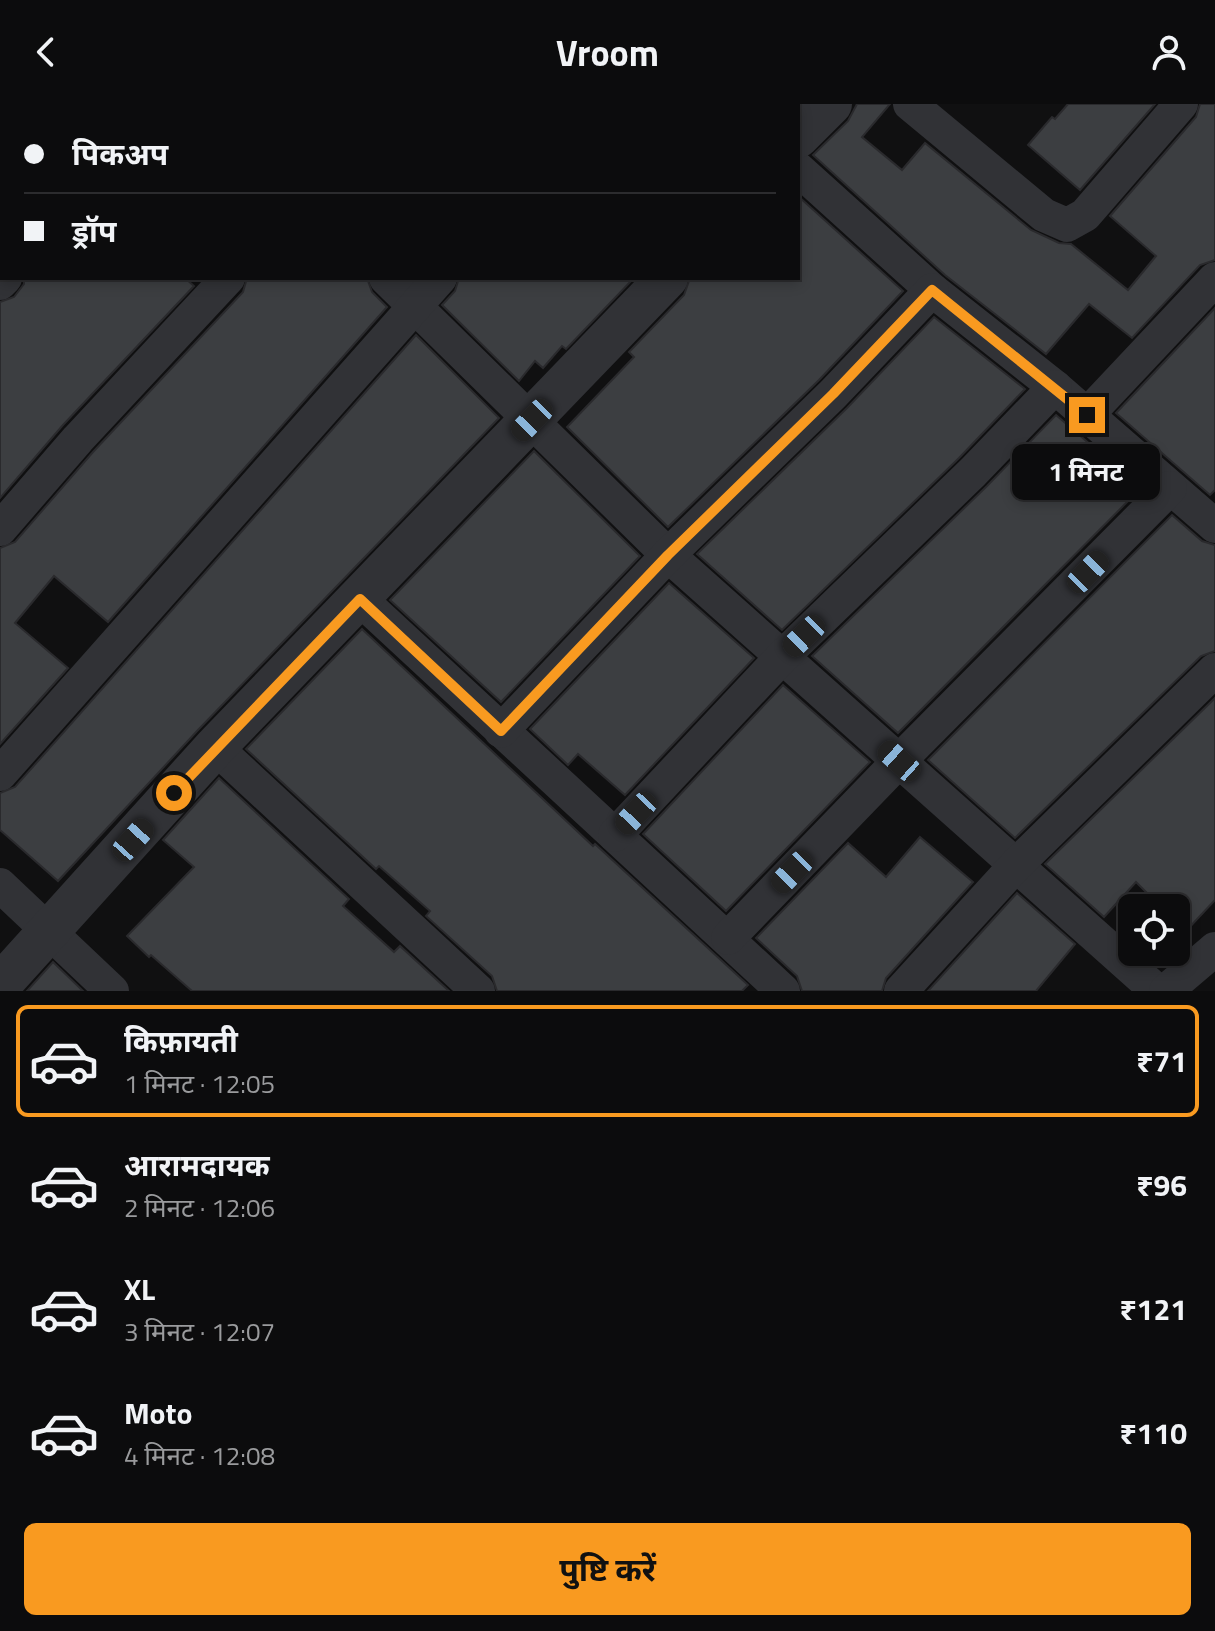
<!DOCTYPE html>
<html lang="hi">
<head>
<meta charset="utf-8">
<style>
	body { margin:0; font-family:"Titillium Web","Noto Sans Devanagari",sans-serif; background:#1a1a1b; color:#f1f3f6; height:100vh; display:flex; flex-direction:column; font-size:30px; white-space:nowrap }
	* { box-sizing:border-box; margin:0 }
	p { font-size:26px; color:#9a9b9d }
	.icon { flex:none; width:44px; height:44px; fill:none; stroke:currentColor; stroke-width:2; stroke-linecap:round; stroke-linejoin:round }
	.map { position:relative; height:887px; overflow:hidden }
	.sheet { display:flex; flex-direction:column; background:#0c0c0d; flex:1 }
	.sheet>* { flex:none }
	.hud { position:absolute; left:0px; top:0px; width:800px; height:176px; box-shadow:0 4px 12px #0003,0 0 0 2px #2c2c2e; display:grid; align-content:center; height:176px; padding:0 24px; background:#0c0c0d }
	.buttons { position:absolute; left:1118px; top:790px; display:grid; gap:16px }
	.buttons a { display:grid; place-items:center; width:72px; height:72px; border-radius:12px; background:#0c0c0d; box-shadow:0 4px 12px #0003,0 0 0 2px #2c2c2e; font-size:40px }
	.end { position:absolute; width:36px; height:36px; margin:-18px; border:10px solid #f99a20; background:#111; box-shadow:0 0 0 4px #111 }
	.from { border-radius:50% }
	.bubble { position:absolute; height:56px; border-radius:12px; background:#0c0c0d; box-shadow:0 4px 12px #0003,0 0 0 2px #2c2c2e; font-size:26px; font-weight:700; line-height:56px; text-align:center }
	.car { position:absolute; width:24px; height:48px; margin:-24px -12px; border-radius:10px; box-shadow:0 0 6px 2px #0007; background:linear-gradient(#222 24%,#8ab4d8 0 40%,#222 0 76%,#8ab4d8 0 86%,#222 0) }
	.hud b { display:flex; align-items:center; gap:28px; height:76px; font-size:30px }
	.hud b+b { border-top:2px solid #2c2c2e }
	.hud i { width:20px; height:20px; background:#f1f3f6 }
	ul { padding:14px 0 0; list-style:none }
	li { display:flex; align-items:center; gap:24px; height:112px; margin:0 16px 12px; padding:0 8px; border:4px solid transparent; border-radius:12px }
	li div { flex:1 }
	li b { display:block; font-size:30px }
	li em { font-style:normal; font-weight:700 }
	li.current { border-color:#f99a20 }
	li>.icon { width:72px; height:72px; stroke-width:1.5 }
	.action { display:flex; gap:16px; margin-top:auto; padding:16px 24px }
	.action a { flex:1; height:92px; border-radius:12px; background:#f99a20; color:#111; font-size:32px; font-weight:700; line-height:92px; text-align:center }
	header { display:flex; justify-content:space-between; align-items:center; height:104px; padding:0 24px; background:#0c0c0d; font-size:36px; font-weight:700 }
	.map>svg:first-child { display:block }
	.building { fill:#3c3e41; stroke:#2a2a2d; stroke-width:2 }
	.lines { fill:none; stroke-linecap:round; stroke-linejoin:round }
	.minor { stroke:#313236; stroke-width:34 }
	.tertiary { stroke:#313236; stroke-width:42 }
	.route { stroke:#f99a20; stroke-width:10 }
</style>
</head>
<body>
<header><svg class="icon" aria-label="back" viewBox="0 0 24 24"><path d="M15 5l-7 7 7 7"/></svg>Vroom<svg class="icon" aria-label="person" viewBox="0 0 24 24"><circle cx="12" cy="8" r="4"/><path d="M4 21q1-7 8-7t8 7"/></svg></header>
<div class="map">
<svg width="1215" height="887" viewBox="0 0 1215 887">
	<rect width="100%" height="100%" fill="#101011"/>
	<!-- building -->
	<g class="building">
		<path d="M857,0H890L862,33L902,66L925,39L1031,126L1059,139L1071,140L1128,186L1156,152L1110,112L1196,13L1200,0H1215V156L1200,161L1132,234L1089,200L1046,250L945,171L813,51L848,17Z"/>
		<path d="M1068,0H1155L1080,86L1028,41L1052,13L1055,15Z"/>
		<path d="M798,92L903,187L819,276L668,423L567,323L634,253L629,248L684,191L690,174H798Z"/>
		<path d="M24,174H185L194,182L63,321L0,394V198L14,193L24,180Z"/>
		<path d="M247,174H367L372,188L387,203L108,518L54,472L15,519L68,564L0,640V444L15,438L93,348L243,188Z"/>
		<path d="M459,174H634L566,245L562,242L543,264L535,257L519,277L442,201L455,187Z"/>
		<path d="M1215,204V386L1210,391L1116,309Z"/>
		<path d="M934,213L1025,285L959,354L782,526L697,450L847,304Z"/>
		<path d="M416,231L499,314L198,626L58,777L0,726V689L15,683Z"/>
		<path d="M1056,311L1141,384L898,629L812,552L987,382Z"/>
		<path d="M534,347L640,452L501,598L390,496Z"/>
		<path d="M1172,411L1202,437L1215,441V547L1201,552L1015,734L928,656Z"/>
		<path d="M669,479L754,554L625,691L578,650L568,661L530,625Z"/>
		<path d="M362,525L593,742L595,740L748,881L742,887H497L492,872L426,812L430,807L379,762L376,765L246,645Z"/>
		<path d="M783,581L870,658L726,807L643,730Z"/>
		<path d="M1215,594V796L1186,827L1176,817V804H1162L1136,778L1104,813L1045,760Z"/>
		<path d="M219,674L349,795L343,802L394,848L400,842L449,887H192L151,851L149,853L127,832L194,763L163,736Z"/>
		<path d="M920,733L973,778L886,874L882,887H802L797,872L756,834L848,739L886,773Z"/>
		<path d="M1017,789L1075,840L1036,887H928Z"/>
		<path d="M53,858L83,887H27Z"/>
	</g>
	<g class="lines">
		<!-- minor -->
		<g class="minor">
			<path d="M199,0L202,2"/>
			<path d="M740,0L743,2"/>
			<path d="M910,0L1044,111L1067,121L1085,111L1181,0"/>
			<path d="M169,2L171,0"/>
			<path d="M391,2L393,0"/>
			<path d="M605,2L607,0"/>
			<path d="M798,65L932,186L1055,283L1215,422"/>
			<path d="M0,85L2,87"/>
			<path d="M386,174L668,451L1157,887"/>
			<path d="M0,179L5,174"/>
			<path d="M1087,311L1215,175"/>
			<path d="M0,425L78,335L228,174"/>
			<path d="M360,495L783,887"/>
			<path d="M501,627L668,451L833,290L932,186"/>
			<path d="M215,643L478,887"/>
			<path d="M0,670L440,174"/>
			<path d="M615,731L782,553L973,368L1055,283"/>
			<path d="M0,781L112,887"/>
			<path d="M728,834L899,657L1170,384"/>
			<path d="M901,887L1016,761L1215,566"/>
			<path d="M1166,887L1215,845"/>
		</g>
		<!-- tertiary -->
		<g class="tertiary">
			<path d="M798,33L831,0"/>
			<path d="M0,881L215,643L667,174"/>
		</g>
	</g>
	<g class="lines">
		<!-- route -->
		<path class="route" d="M174,689L360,495L501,627L668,451L833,290L932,186L1087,311"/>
	</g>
</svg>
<div class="buttons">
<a><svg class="icon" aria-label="locate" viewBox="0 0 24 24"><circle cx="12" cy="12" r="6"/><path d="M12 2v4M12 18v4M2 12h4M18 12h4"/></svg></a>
</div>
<i class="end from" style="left:174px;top:689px"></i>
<i class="end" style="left:1087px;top:311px"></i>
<div class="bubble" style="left:1012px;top:340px;width:148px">1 मिनट</div>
<i class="car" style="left:532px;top:316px;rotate:224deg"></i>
<i class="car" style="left:1088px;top:468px;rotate:44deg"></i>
<i class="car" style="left:804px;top:532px;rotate:226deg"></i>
<i class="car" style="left:899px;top:657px;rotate:312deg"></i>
<i class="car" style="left:636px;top:709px;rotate:223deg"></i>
<i class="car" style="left:133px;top:736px;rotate:42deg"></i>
<i class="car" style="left:792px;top:768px;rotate:224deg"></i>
<div class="hud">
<b><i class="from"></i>पिकअप</b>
<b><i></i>ड्रॉप</b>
</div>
</div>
<section class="sheet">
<ul>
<li class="current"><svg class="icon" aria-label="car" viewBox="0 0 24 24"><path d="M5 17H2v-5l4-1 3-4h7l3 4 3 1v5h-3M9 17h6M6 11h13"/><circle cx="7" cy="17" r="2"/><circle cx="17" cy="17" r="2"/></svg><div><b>किफ़ायती</b><p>1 मिनट · 12:05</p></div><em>₹71</em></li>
<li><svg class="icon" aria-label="car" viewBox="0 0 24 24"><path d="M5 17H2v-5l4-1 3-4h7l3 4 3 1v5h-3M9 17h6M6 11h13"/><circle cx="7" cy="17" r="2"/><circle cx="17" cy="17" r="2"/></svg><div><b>आरामदायक</b><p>2 मिनट · 12:06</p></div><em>₹96</em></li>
<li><svg class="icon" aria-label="car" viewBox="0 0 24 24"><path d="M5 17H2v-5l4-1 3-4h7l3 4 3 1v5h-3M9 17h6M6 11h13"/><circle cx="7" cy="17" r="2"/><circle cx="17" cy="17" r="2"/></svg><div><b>XL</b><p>3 मिनट · 12:07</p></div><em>₹121</em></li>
<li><svg class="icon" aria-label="car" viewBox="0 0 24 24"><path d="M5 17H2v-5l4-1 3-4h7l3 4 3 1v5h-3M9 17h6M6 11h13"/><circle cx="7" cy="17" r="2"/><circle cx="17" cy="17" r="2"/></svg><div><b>Moto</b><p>4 मिनट · 12:08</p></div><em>₹110</em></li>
</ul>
<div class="action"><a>पुष्टि करें</a></div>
</section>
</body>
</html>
